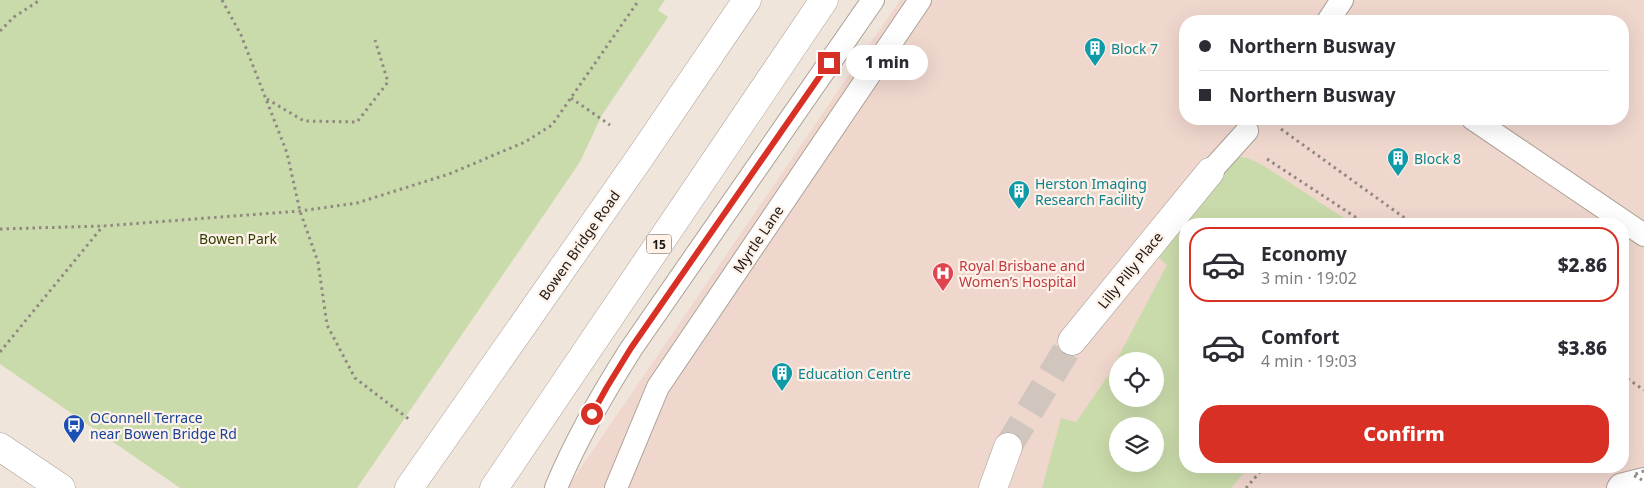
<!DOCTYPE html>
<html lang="en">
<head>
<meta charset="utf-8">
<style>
	body { margin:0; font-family:"Noto Sans",sans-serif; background:#f7f7f7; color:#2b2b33; height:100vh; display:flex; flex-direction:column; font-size:19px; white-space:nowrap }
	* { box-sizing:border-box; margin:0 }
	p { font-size:16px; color:#7c7c81 }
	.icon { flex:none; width:28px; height:28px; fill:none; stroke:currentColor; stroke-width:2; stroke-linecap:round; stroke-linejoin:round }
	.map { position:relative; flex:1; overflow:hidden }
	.sheet { position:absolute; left:1179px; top:218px; width:450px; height:255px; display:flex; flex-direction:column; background:#fff; border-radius:20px; box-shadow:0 5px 20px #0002 }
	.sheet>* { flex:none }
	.banner { position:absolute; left:1179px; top:15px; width:450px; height:110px; border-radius:20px; box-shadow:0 5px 20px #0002; display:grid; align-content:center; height:110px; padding:0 20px; background:#fff }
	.fabs { position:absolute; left:1109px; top:352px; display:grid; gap:10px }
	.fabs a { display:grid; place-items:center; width:55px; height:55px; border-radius:50%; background:#fff; box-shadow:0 5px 20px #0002; font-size:25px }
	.end { position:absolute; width:22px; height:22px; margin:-11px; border:6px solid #d93025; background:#fff; box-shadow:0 0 0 2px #fff }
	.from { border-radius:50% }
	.bubble { position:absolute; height:35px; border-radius:18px; background:#fff; box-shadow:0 5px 20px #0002; font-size:16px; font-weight:800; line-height:35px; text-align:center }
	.banner b { display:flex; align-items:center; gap:18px; height:48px; font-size:19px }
	.banner b+b { border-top:1px solid #e1e1e2 }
	.banner i { width:12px; height:12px; background:#2b2b33 }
	ul { padding:9px 0 0; list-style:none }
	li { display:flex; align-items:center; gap:15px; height:75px; margin:0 10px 8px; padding:0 10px; border:2px solid transparent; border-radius:20px }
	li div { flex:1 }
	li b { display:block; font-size:19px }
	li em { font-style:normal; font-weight:800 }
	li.selected { border-color:#d93025 }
	li>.icon { width:45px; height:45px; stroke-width:1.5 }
	.button { display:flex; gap:10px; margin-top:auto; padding:10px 20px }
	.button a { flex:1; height:58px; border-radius:20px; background:#d93025; color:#fff; font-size:20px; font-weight:800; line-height:58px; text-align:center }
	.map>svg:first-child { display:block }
	.medical { fill:#f0d7ce; fill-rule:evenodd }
	.green { fill:#cadbab; fill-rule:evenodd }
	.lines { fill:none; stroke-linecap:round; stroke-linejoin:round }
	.street-tunnel { stroke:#d0c6bd; stroke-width:28; stroke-dasharray:28 14; stroke-linecap:butt }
	.lane-casing { stroke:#aca198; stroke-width:24 }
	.street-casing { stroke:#aca198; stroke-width:29 }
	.secondary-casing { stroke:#aca198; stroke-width:29 }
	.highway-casing { stroke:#aca198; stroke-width:29 }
	.path { stroke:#908881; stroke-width:3; stroke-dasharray:2.5 4; stroke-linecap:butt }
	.lane { stroke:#fff; stroke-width:22 }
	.street { stroke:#fff; stroke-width:28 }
	.secondary { stroke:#fff; stroke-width:28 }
	.highway { stroke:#fff; stroke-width:28 }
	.path-bridge { stroke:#908881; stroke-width:3; stroke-dasharray:2.5 4; stroke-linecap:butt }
	.route { stroke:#d93025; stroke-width:6 }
	.labels { text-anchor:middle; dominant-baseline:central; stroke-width:4.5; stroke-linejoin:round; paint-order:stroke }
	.shield { fill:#fef2e8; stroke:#5e5853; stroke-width:1 }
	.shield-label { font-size:12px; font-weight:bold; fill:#1a1613 }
	.culture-label { font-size:14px; fill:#0d838f; stroke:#fef2e8; text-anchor:start }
	.park-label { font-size:14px; fill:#2f3e00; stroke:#fef2e8 }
	.street-label { font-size:14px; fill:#1a1613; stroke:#fef2e8 }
	.health-label { font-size:14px; fill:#be3a42; stroke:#fef2e8; text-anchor:start }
	.transit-label { font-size:14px; fill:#164399; stroke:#fef2e8; text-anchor:start }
</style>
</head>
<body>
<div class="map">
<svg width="1644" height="488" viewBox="0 0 1644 488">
	<rect width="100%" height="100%" fill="#f0e5db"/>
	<!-- medical -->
	<path class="medical" d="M900,0H1644V488H567ZM1185,21H1622V119H1185ZM1185,224H1622V466H1185ZM1118,361H1155V399H1118ZM1118,426H1155V464H1118Z"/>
	<!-- green -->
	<g class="green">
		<path d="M0,0H665L658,10L668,17L602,115L580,162L357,488H180L0,364Z"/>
		<path d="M1212,153L1247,158L1261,164L1353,224H1185V466H1250L1231,488H1042L1061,418L1076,422L1108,376L1167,265L1150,249L1216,178ZM1118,361H1155V399H1118ZM1118,426H1155V464H1118Z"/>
	</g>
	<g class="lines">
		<!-- street-tunnel -->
		<path class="street-tunnel" d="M1008,447L1072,341"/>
		<!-- lane casing -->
		<g class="lane-casing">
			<g id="lane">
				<path d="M1328,21L1342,0"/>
				<path d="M1473,119L1644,235"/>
				<path d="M1210,172L1247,131"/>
				<path d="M556,488C576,439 603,393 631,349L873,0"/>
				<path d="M616,488L658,387L920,0"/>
				<path d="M1618,488L1620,485L1644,479"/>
			</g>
		</g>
		<!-- street casing -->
		<g class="street-casing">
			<g id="street">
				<path d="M1072,341L1210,172"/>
				<path d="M993,488L1008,447"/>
			</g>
		</g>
		<!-- secondary casing -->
		<g class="secondary-casing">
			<path id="secondary" d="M0,447L61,488"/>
		</g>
		<!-- highway casing -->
		<g class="highway-casing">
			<g id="highway">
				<path d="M409,488L641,156L747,0"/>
				<path d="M494,488L824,0"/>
			</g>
		</g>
		<!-- path -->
		<g class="path">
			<path d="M222,0L241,35L287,153L300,211L318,262L327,325L355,378L410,420"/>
			<path d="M0,31L14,17L40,0"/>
			<path d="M571,98L610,125"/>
			<path d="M267,99L304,121L357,122L388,82L375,40"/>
			<path d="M1281,129L1413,224"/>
			<path d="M1267,159L1366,224"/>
			<path d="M0,229L103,226L300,211L357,203L449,174L525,142L552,125L639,0"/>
			<path d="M0,352L103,226"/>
			<path d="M1622,375L1644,390"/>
			<path d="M1246,488L1265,466"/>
		</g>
		<!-- lane -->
		<use href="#lane" class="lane"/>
		<!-- street -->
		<use href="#street" class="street"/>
		<!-- secondary -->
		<use href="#secondary" class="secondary"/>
		<!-- highway -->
		<use href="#highway" class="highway"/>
		<!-- path-bridge -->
		<path class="path-bridge" d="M1644,471L1633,475L1644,481"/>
	</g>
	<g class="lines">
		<!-- route -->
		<path class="route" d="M592,414L607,387L631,348L829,63"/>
	</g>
	<!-- icons -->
	<defs>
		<g id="building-pin" transform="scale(1.125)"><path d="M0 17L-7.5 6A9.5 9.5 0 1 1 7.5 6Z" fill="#0f9aa8" stroke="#fef2e8"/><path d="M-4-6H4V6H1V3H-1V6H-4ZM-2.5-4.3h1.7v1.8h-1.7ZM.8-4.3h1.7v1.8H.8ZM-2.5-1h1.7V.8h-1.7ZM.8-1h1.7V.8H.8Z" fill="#fff"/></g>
		<g id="hospital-pin" transform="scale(1.125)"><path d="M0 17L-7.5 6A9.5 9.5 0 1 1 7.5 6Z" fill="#e0444e" stroke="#fef2e8"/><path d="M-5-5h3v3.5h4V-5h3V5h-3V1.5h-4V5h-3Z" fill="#fff"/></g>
		<g id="bus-pin" transform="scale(1.125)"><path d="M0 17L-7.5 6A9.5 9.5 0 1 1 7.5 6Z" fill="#1a4fb4" stroke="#fef2e8"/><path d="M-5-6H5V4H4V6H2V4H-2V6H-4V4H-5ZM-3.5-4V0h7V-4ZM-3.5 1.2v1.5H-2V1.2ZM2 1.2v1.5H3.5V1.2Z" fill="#fff"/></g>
	</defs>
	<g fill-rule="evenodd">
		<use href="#building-pin" x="1095" y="48"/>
		<use href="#building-pin" x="1398" y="158"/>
		<use href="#building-pin" x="1019" y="191"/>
		<use href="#hospital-pin" x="943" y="273"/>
		<use href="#building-pin" x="782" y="373"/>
		<use href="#bus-pin" x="74" y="425"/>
	</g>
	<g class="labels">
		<!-- shield labels -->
		<rect class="shield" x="646.5" y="234.5" width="25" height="19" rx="4"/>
		<g class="shield-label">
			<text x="659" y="244">15</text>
		</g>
		<!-- culture labels -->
		<g class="culture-label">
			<text x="1111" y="48">Block 7</text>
			<text x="1414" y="158">Block 8</text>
			<text x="1035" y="183">Herston Imaging<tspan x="1035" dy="16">Research Facility</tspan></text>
			<text x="798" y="373">Education Centre</text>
		</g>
		<!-- park labels -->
		<g class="park-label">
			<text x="238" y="238">Bowen Park</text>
		</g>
		<!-- street labels -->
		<g class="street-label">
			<text transform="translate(758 239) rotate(-56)">Myrtle Lane</text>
			<text transform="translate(579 245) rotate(-55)">Bowen Bridge Road</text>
			<text transform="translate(1130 270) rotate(-51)">Lilly Pilly Place</text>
		</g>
		<!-- health labels -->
		<g class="health-label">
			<text x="959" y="265">Royal Brisbane and<tspan x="959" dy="16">Women’s Hospital</tspan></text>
		</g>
		<!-- transit labels -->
		<g class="transit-label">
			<text x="90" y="417">OConnell Terrace<tspan x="90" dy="16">near Bowen Bridge Rd</tspan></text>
		</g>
	</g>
</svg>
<div class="fabs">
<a><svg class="icon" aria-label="locate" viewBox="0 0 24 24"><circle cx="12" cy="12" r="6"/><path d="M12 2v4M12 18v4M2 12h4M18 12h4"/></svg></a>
<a><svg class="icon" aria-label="layers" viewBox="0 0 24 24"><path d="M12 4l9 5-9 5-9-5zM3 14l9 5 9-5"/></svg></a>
</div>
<i class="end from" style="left:592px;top:414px"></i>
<i class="end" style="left:829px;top:63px"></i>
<div class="bubble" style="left:846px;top:45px;width:82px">1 min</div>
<div class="banner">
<b><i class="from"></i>Northern Busway</b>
<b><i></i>Northern Busway</b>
</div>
<section class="sheet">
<ul>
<li class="selected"><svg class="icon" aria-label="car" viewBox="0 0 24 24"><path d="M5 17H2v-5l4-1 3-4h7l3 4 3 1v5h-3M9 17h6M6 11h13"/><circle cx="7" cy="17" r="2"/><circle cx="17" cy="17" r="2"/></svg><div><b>Economy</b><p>3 min · 19:02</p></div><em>$2.86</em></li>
<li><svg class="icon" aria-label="car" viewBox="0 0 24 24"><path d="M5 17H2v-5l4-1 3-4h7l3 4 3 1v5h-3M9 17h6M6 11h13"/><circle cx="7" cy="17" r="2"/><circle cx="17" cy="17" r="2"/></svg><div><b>Comfort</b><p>4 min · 19:03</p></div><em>$3.86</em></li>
</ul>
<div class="button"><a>Confirm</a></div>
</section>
</div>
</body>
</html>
